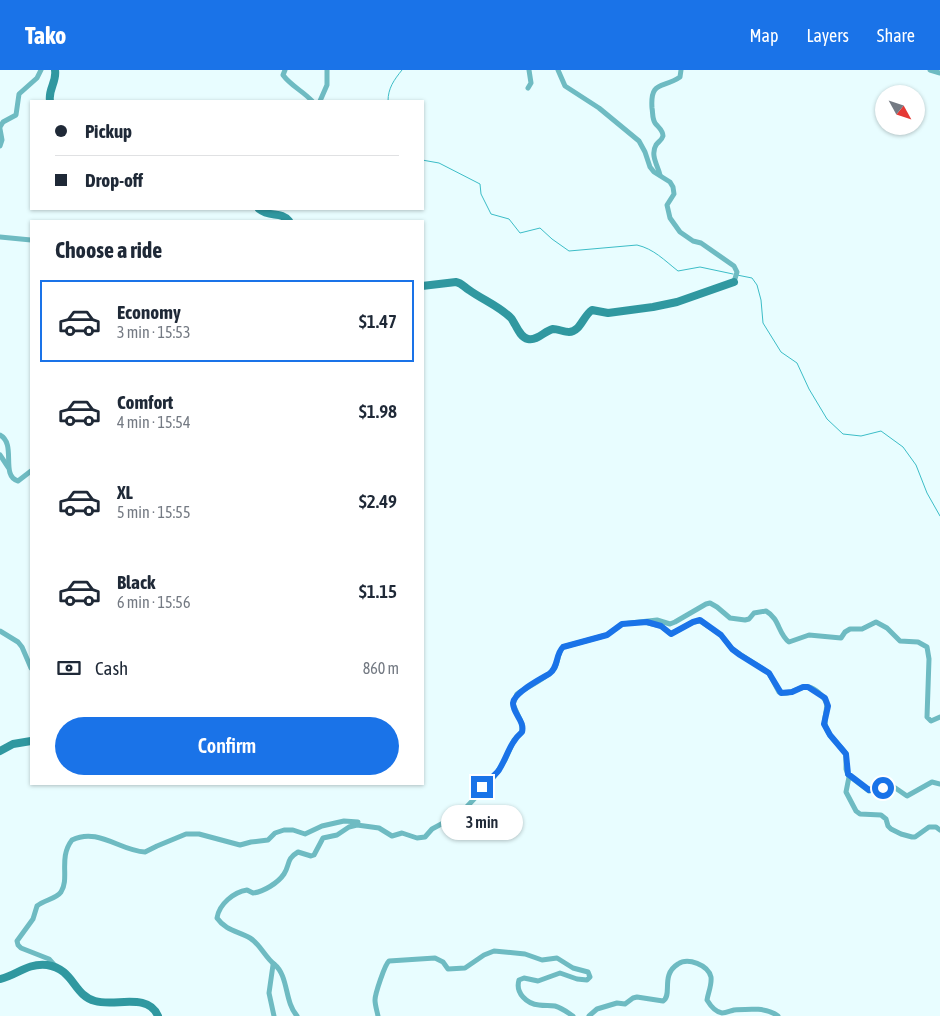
<!DOCTYPE html>
<html lang="en">
<head>
<meta charset="utf-8">
<style>
	body { margin:0; font-family:"Asap Condensed",sans-serif; background:#f2f2f3; color:#1f2937; height:100vh; display:flex; flex-direction:column; font-size:19px; white-space:nowrap }
	* { box-sizing:border-box; margin:0 }
	p { font-size:16px; color:#747a83 }
	.icon { flex:none; width:28px; height:28px; fill:none; stroke:currentColor; stroke-width:2; stroke-linecap:round; stroke-linejoin:round }
	.map { position:relative; flex:1; overflow:hidden }
	.side { position:absolute; left:30px; top:150px; width:394px; height:565px; display:flex; flex-direction:column; background:#fff; border-radius:0px; box-shadow:0 1px 4px #0004 }
	.side>* { flex:none }
	.hud { position:absolute; left:30px; top:30px; width:394px; height:110px; border-radius:0px; box-shadow:0 1px 4px #0004; display:grid; align-content:center; height:110px; padding:0 25px; background:#fff }
	.needle { width:32px; rotate:130deg }
	.tools { position:absolute; left:875px; top:15px; display:grid; gap:10px }
	.tools a { display:grid; place-items:center; width:50px; height:50px; border-radius:50%; background:#fff; box-shadow:0 1px 4px #0004; font-size:25px }
	.end { position:absolute; width:22px; height:22px; margin:-11px; border:6px solid #1a73e8; background:#fff; box-shadow:0 0 0 2px #fff }
	.from { border-radius:50% }
	.bubble { position:absolute; height:35px; border-radius:18px; background:#fff; box-shadow:0 1px 4px #0004; font-size:16px; font-weight:600; line-height:35px; text-align:center }
	.hud b { display:flex; align-items:center; gap:18px; height:48px; font-size:19px }
	.hud b+b { border-top:1px solid #e0e1e3 }
	.hud i { width:12px; height:12px; background:#1f2937 }
	ul { padding:0; list-style:none }
	li { display:flex; align-items:center; gap:15px; height:82px; margin:0 10px 8px; padding:0 15px; border:2px solid transparent; border-radius:0px }
	li div { flex:1 }
	li b { display:block; font-size:19px }
	li em { font-style:normal; font-weight:600 }
	li.current { border-color:#1a73e8 }
	li>.icon { width:45px; height:45px; stroke-width:1.5 }
	h2 { padding:0 25px; font-size:22px; line-height:60px }
	.pay { display:flex; align-items:center; gap:12px; height:55px; padding:0 25px; font-size:19px }
	.pay p { margin-inline-start:auto }
	.action { display:flex; gap:10px; margin-top:auto; padding:10px 25px }
	.action a { flex:1; height:58px; border-radius:30px; background:#1a73e8; color:#fff; font-size:20px; font-weight:600; line-height:58px; text-align:center }
	header { display:flex; align-items:center; gap:30px; box-sizing:border-box; height:70px; padding:0 25px; background:#1a73e8; color:#fff }
	header strong { font-size:24px }
	nav { display:flex; gap:28px; margin-inline-start:auto; font-size:18px }
	.map>svg:first-child { display:block }
	.lines { fill:none; stroke-linecap:round; stroke-linejoin:round }
	.stream { stroke:#3cbdc7; stroke-width:1 }
	.street { stroke:#6ebbc2; stroke-width:5 }
	.secondary { stroke:#3098a0; stroke-width:8 }
	.route { stroke:#1a73e8; stroke-width:6 }
</style>
</head>
<body>
<header>
<strong>Tako</strong>
<nav><a>Map</a><a>Layers</a><a>Share</a></nav>
</header>
<div class="map">
<svg width="940" height="946" viewBox="0 0 940 946">
	<rect width="100%" height="100%" fill="#e8fdff"/>
	<g class="lines">
		<!-- stream -->
		<g class="stream">
			<path d="M388,31C388,18 394,10 402,0"/>
			<path d="M422,90L439,93L480,114L481,124L491,144L509,149L520,163L540,158L552,169L569,181L637,175C654,179 664,190 678,201L700,197L733,204"/>
			<path d="M737,205L752,208L757,215L761,230L763,253L781,282L797,293L809,319L827,349L843,364L861,366L881,361L903,377L916,395L927,423L940,446"/>
		</g>
		<!-- street -->
		<g class="street">
			<path d="M285,0L283,5C291,16 303,21 312,31"/>
			<path d="M558,0L565,16L599,38L639,71L645,82L650,97L654,102L670,112L673,117L674,124L667,135L670,148L680,162L693,171L701,173L734,196L737,202L734,212"/>
			<path d="M930,0L940,3"/>
			<path d="M528,18L531,13L529,0"/>
			<path d="M320,31L327,15V0"/>
			<path d="M0,57L3,52L16,45L19,24L37,8L41,0"/>
			<path d="M0,59L2,70L0,76"/>
			<path d="M660,105C658,96 650,85 656,75C658,72 662,70 663,66C663,60 658,57 655,53C652,48 653,43 652,38C650,10 663,19 680,7L681,0"/>
			<path d="M0,167L31,170"/>
			<path d="M0,365C17,374 0,406 18,411L31,401"/>
			<path d="M0,385L8,397"/>
			<path d="M648,553L661,556L671,564L693,552L700,551L721,565L732,579L769,603L779,622C790,627 797,616 808,617C812,617 815,620 818,622C836,637 819,644 827,660C831,670 841,675 846,684V699L849,707L846,722L856,741L860,744L881,745L886,749L888,756L891,759L901,764L912,767H915L929,757H936L940,760"/>
			<path d="M0,561L18,572L22,577L31,598"/>
			<path d="M848,705L869,721L891,715L907,726L932,712L940,714"/>
			<path d="M274,894C265,887 260,874 250,868C238,861 226,861 217,848C219,834 234,822 247,820L253,823C263,822 278,813 284,804C290,795 286,789 298,782L311,786L314,785L323,768L337,765L349,757L357,755L379,758L392,766L402,763L417,768L425,767L432,759L460,744L475,728L485,714L494,707L505,690L514,670L522,662V654L513,634L517,624C527,617 546,609 554,599C559,592 557,583 563,577L607,565L622,554L657,550L670,554L675,552L706,534L710,533L717,537L730,548L745,550L749,549L754,543L766,541C780,549 778,564 789,572L809,565L841,568L845,562L850,559H862L876,552L887,558L900,571L918,572L927,577L929,589L927,647L931,651L940,647"/>
			<path d="M57,898L49,889L21,878L18,875L17,871L33,849L37,836C44,830 56,829 61,822C70,808 58,788 72,770C98,757 120,781 145,782L157,776L186,764H199L240,775L251,772L268,770L275,763L284,760H293L305,764L322,756L344,751L358,752"/>
			<path d="M274,946L269,923L273,895L274,894C289,906 284,931 297,946"/>
			<path d="M378,946C377,941 375,935 375,930C375,924 385,894 389,891L435,888L443,892L448,899L465,898L484,885L494,881L525,884L542,890L557,888L573,898L588,902L590,907L587,910L577,909L560,903L538,911L524,908L519,910C515,923 527,934 539,935C545,936 550,935 555,936C562,938 567,942 573,946"/>
			<path d="M589,946L597,939L617,933L625,934L633,928L637,927L663,931C673,925 660,905 678,894C688,887 708,895 711,907C712,915 708,923 707,930C710,935 715,942 722,943C726,943 730,941 734,940C748,939 766,937 778,946"/>
		</g>
		<!-- secondary -->
		<g class="secondary">
			<path d="M50,31C48,19 57,12 55,0"/>
			<path d="M259,139C270,148 281,141 289,151"/>
			<path d="M422,216L456,212C462,213 464,217 469,220C483,230 499,236 511,248C516,254 519,267 528,269C538,271 544,261 553,259C558,259 564,262 569,262C580,262 583,246 592,240L608,243L653,237L677,232L734,212"/>
			<path d="M0,681L13,674L31,671"/>
			<path d="M0,909C18,905 26,893 47,895C74,899 73,925 95,931C115,937 148,922 158,946"/>
		</g>
	</g>
	<g class="lines">
		<!-- route -->
		<path class="route" d="M482,717C487,710 494,707 499,700C507,687 510,672 522,662C525,651 513,644 513,633C514,623 540,609 549,604C559,597 555,585 563,577L607,565L622,554L647,552L661,556L671,564L693,552L700,550L721,565L732,579L740,585L769,603L781,623L792,622L803,617H808L825,628L828,636L824,654L830,665L846,684L848,704L869,720L883,718"/>
	</g>
</svg>
<div class="tools">
<a><svg class="needle" viewBox="-14 -14 28 28"><path d="M0-13l5 13h-10z" fill="#e53935"/><path d="M0 13l5-13h-10z" fill="#747a83"/></svg></a>
</div>
<i class="end from" style="left:883px;top:718px"></i>
<i class="end" style="left:482px;top:717px"></i>
<div class="bubble" style="left:441px;top:735px;width:82px">3 min</div>
<div class="hud">
<b><i class="from"></i>Pickup</b>
<b><i></i>Drop-off</b>
</div>
<section class="side">
<h2>Choose a ride</h2>
<ul>
<li class="current"><svg class="icon" aria-label="car" viewBox="0 0 24 24"><path d="M5 17H2v-5l4-1 3-4h7l3 4 3 1v5h-3M9 17h6M6 11h13"/><circle cx="7" cy="17" r="2"/><circle cx="17" cy="17" r="2"/></svg><div><b>Economy</b><p>3 min · 15:53</p></div><em>$1.47</em></li>
<li><svg class="icon" aria-label="car" viewBox="0 0 24 24"><path d="M5 17H2v-5l4-1 3-4h7l3 4 3 1v5h-3M9 17h6M6 11h13"/><circle cx="7" cy="17" r="2"/><circle cx="17" cy="17" r="2"/></svg><div><b>Comfort</b><p>4 min · 15:54</p></div><em>$1.98</em></li>
<li><svg class="icon" aria-label="car" viewBox="0 0 24 24"><path d="M5 17H2v-5l4-1 3-4h7l3 4 3 1v5h-3M9 17h6M6 11h13"/><circle cx="7" cy="17" r="2"/><circle cx="17" cy="17" r="2"/></svg><div><b>XL</b><p>5 min · 15:55</p></div><em>$2.49</em></li>
<li><svg class="icon" aria-label="car" viewBox="0 0 24 24"><path d="M5 17H2v-5l4-1 3-4h7l3 4 3 1v5h-3M9 17h6M6 11h13"/><circle cx="7" cy="17" r="2"/><circle cx="17" cy="17" r="2"/></svg><div><b>Black</b><p>6 min · 15:56</p></div><em>$1.15</em></li>
</ul>
<div class="pay"><svg class="icon" aria-label="cash" viewBox="0 0 24 24"><path d="M3 7h18v10H3z"/><circle cx="12" cy="12" r="2"/></svg>Cash<p>860 m</p></div>
<div class="action"><a>Confirm</a></div>
</section>
</div>
</body>
</html>
